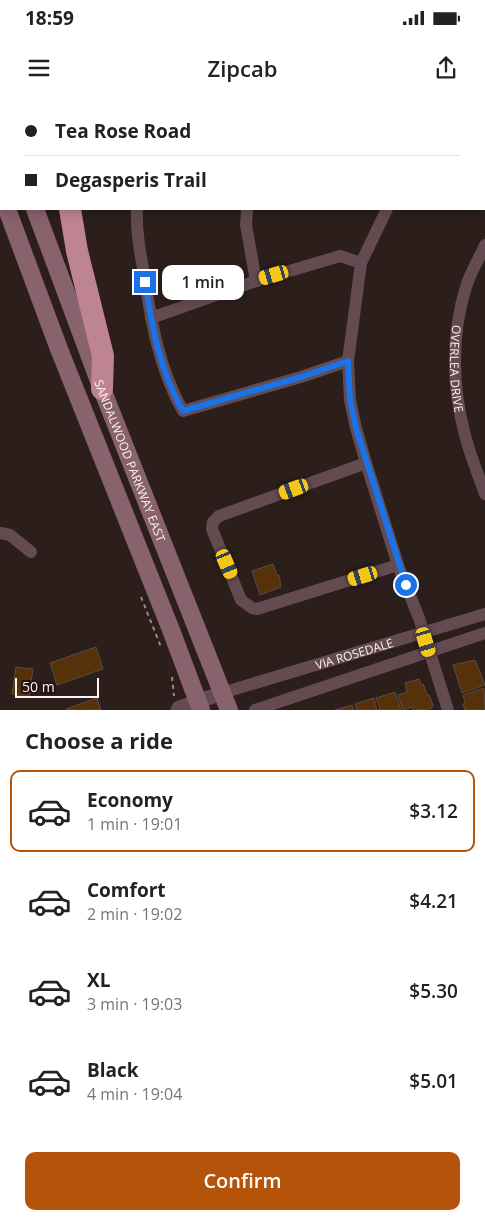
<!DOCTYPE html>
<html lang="en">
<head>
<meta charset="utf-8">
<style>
	body { margin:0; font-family:"Open Sans",sans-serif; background:#f2f2f2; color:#222; height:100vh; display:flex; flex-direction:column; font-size:19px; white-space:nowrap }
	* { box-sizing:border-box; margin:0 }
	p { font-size:16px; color:#767676 }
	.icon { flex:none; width:28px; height:28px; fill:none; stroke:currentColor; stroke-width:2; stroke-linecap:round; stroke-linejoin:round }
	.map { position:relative; height:610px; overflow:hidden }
	.sheet { display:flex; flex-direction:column; background:#fff; flex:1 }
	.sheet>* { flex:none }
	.hud { position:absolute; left:0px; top:0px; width:485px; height:110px; box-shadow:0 2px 12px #0003; display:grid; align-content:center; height:110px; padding:0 25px; background:#fff }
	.scale { position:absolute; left:15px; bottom:12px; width:84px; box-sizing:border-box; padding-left:5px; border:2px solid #fcf2f0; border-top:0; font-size:14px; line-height:18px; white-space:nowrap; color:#fcf2f0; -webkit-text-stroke:4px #211412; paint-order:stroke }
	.end { position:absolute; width:22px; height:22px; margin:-11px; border:6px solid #1a73e8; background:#fff; box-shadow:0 0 0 2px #fff }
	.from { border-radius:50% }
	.bubble { position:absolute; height:35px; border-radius:10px; background:#fff; box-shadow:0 2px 12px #0003; font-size:16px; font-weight:600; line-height:35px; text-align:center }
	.car { position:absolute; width:15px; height:30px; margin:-15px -8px; border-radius:6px; box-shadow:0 0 4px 1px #0007; background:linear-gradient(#f5c518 24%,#345 0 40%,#f5c518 0 76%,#345 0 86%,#f5c518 0) }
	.hud b { display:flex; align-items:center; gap:18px; height:48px; font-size:19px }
	.hud b+b { border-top:1px solid #e0e0e0 }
	.hud i { width:12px; height:12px; background:#222 }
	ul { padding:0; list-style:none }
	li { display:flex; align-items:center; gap:15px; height:82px; margin:0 10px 8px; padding:0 15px; border:2px solid transparent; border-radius:10px }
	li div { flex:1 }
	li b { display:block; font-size:19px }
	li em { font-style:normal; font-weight:600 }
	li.current { border-color:#b45309 }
	li>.icon { width:45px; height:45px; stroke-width:1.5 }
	h2 { padding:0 25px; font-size:22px; line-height:60px }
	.cta { display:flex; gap:10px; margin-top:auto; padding:10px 25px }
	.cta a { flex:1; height:58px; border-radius:10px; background:#b45309; color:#fff; font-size:20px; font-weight:600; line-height:58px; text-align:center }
	.status { display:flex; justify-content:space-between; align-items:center; height:35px; padding:0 25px; background:#fff; direction:ltr }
	.status svg { height:14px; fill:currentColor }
	header { display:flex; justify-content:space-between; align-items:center; height:65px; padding:0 25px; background:#fff; font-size:22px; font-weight:600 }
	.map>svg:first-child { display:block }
	.building { fill:#56310a; stroke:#594e44 }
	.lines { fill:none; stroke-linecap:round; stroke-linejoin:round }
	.path { stroke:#968a88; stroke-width:2; stroke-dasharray:4 4; stroke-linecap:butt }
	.minor { stroke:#634b51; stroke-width:12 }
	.tertiary { stroke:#634b51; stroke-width:15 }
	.secondary { stroke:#88626c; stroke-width:18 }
	.motorway { stroke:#be8493; stroke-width:22 }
	.route { stroke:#1a73e8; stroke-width:6 }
	.labels { text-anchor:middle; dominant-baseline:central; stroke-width:4; stroke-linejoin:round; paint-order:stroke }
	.street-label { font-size:12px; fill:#fcf2f0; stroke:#211412 }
</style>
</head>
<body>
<div class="status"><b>18:59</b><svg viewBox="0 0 49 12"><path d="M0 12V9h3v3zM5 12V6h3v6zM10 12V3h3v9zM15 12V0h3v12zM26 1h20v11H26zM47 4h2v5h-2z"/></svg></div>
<header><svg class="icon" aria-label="menu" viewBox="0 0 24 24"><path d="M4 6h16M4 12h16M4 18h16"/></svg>Zipcab<svg class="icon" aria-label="share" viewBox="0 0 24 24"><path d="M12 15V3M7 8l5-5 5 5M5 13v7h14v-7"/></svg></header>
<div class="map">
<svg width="485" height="610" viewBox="0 0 485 610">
	<rect width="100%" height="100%" fill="#2b1e1b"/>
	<!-- building -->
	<g class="building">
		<path d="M273,464L277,475H279L281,487L260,495L252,471Z"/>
		<path d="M96,547L103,569L57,585L50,563Z"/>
		<path d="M475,560L485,585L462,593L453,565Z"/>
		<path d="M16,567L33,569L29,597L12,594Z"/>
		<path d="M419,579L421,585L423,584L428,596L429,595L433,605L431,609L413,610L412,607L403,610L398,595L407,592L405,583Z"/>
		<path d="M484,588L485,610H465L463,604L465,603L463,595Z"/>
		<path d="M395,592L401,610H357L355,604L374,598L377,610L380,609L376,598Z"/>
		<path d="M97,598L101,610H66V609Z"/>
		<path d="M352,605L354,610H335Z"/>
	</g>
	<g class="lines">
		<!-- path -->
		<g class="path">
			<path d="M141,497L161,547"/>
			<path d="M172,577L174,596"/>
		</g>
		<!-- minor -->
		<g class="minor">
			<path d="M422,0L423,1"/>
			<path d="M151,1V0"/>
			<path d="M285,1L286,0"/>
			<path d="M454,1L456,0"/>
			<path d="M137,109C136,131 140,152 144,174C151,221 159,269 183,311L301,277L348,261"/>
			<path d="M247,109L246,125L256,181"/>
			<path d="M387,109L361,163L348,261L350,300L356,328L366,363L399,468L419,518L448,610"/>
			<path id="s1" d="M485,145C479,159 470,173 466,187C451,235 452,287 465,335C470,355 478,374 485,394"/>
			<path d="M151,218L256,181L340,156L361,163"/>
			<path d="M366,363L219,416L213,422L212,429L241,500L252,508L257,509L398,465"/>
			<path d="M0,433L10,435L31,452"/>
			<path id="s2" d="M222,593L485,514"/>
			<path d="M255,610L485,533"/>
		</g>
		<!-- tertiary -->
		<path class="tertiary" d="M178,610L179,608L222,593"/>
		<!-- secondary -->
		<g class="secondary">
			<path d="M0,14L1,18"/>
			<path d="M0,90L1,93"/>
			<path d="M7,109L59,249L171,530L201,610"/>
			<path id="s3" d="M35,109L102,289L229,610"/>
		</g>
		<!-- motorway -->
		<g class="motorway">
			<path d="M77,1V0"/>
			<path d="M0,69H1"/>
			<path d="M70,109L77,151L103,256L102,289"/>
		</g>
	</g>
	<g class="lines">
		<!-- route -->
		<path class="route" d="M145,182C152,227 160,272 183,311L301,277L348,261L350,300L356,328L406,485"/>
	</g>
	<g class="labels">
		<!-- street labels -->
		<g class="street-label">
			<text stroke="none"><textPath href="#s1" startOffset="129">OVERLEA DRIVE</textPath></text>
			<text stroke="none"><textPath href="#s3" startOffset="269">SANDALWOOD PARKWAY EAST</textPath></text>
			<text stroke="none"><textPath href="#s2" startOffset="138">VIA ROSEDALE</textPath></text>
		</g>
	</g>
</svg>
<div class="scale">50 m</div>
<i class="end from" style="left:406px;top:485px"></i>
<i class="end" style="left:145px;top:182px"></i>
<div class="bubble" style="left:162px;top:165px;width:82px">1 min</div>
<i class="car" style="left:274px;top:175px;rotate:254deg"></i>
<i class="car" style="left:294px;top:389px;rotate:250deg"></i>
<i class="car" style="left:227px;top:464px;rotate:157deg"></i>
<i class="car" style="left:363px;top:476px;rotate:253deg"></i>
<i class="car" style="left:426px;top:542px;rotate:163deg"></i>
<div class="hud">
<b><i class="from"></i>Tea Rose Road</b>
<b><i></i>Degasperis Trail</b>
</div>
</div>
<section class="sheet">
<h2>Choose a ride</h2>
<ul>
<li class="current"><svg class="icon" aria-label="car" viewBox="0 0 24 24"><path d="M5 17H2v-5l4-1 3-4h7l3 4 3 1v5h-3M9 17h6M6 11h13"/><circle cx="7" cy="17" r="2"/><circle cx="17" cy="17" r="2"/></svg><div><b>Economy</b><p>1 min · 19:01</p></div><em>$3.12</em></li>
<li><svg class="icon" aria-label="car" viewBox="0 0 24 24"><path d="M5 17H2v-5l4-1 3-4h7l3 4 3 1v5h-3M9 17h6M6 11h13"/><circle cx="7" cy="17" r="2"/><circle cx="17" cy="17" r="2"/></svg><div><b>Comfort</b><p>2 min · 19:02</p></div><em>$4.21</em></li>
<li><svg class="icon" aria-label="car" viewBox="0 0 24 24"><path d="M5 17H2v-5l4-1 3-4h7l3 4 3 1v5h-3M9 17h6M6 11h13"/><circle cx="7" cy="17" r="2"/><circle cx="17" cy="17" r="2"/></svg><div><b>XL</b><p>3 min · 19:03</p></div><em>$5.30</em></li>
<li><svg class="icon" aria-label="car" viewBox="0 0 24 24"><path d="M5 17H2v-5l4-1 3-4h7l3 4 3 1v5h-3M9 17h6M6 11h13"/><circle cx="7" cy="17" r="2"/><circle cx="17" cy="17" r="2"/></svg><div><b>Black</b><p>4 min · 19:04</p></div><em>$5.01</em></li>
</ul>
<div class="cta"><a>Confirm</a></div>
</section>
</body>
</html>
